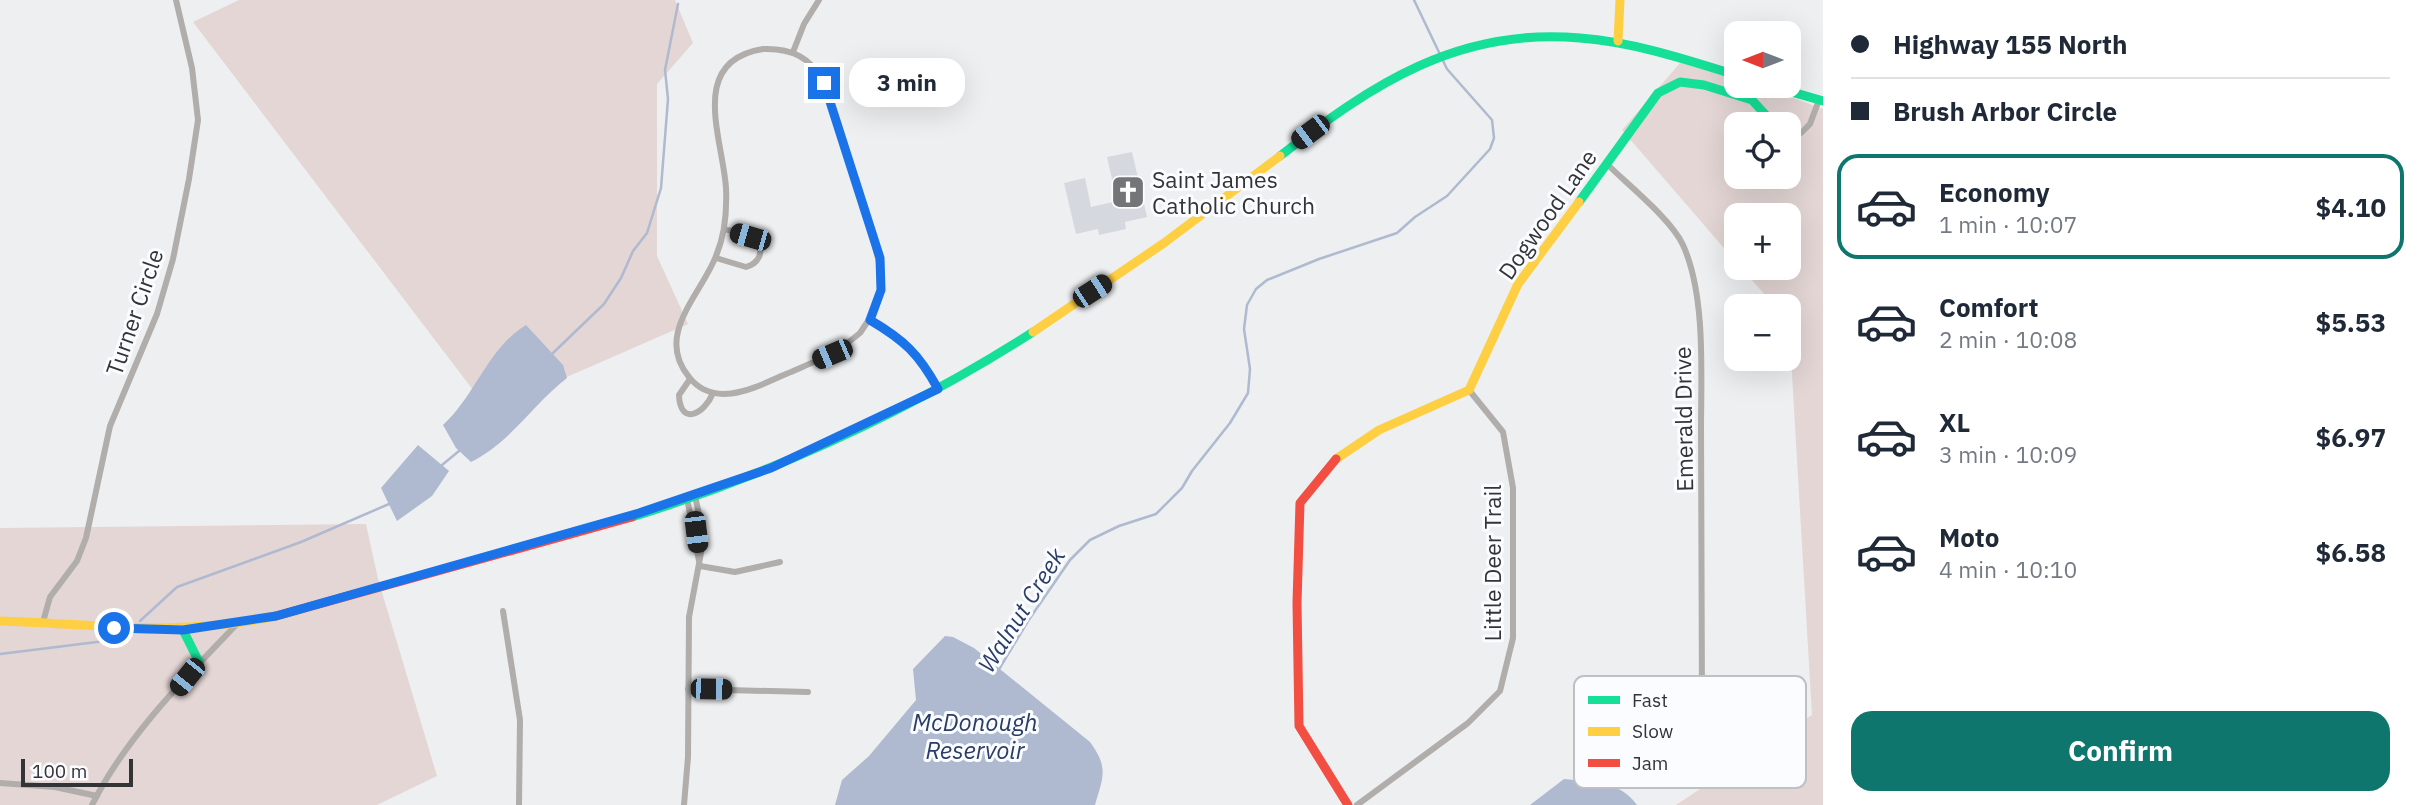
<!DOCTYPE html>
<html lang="en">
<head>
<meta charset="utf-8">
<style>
	body { margin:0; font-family:"IBM Plex Sans",sans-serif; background:#f6f6f7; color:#1f2937; height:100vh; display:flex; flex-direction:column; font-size:26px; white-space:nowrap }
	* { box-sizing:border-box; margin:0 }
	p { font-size:23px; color:#747a83 }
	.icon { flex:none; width:38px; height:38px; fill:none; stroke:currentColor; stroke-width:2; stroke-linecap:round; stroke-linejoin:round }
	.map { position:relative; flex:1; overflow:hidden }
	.panel { display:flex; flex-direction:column; background:#fff; width:595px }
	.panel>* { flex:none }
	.top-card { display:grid; align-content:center; height:154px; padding:0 28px; background:#fff }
	.needle { width:46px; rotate:270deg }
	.buttons { position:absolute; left:1724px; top:21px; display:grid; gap:14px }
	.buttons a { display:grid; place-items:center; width:77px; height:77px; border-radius:14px; background:#fff; box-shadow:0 7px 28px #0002; font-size:35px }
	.scale { position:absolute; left:21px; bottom:18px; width:112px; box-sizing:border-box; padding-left:7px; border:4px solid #333435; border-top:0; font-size:19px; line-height:24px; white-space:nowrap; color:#333435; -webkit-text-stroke:5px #fbfcff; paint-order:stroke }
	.end { position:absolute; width:32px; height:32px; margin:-16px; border:9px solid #1a73e8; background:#fff; box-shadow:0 0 0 4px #fff }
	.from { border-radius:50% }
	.bubble { position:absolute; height:49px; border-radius:21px; background:#fff; box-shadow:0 7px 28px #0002; font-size:23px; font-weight:800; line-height:49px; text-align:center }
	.car { position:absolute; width:21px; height:42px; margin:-21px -10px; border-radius:9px; box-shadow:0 0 5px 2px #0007; background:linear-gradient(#222 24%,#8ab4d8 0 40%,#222 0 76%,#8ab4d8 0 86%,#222 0) }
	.top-card b { display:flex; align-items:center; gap:24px; height:66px; font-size:26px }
	.top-card b+b { border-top:2px solid #e0e1e3 }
	.top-card i { width:18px; height:18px; background:#1f2937 }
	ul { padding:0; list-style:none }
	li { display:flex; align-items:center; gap:21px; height:105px; margin:0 14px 10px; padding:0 14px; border:4px solid transparent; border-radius:21px }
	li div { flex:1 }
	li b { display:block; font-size:26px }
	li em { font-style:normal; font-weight:800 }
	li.current { border-color:#0f766e }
	li>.icon { width:63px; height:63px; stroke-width:1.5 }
	.action { display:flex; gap:14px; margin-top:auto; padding:14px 28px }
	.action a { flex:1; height:80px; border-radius:21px; background:#0f766e; color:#fff; font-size:28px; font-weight:800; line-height:80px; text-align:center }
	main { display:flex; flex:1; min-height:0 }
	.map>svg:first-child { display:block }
	.green { fill:#e3d6d5; fill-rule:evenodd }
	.water { fill:#afb9cf }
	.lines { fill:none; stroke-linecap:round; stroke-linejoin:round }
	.stream { stroke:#afb9cf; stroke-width:2.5 }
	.building { fill:#d5d8de }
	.street { stroke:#b0adab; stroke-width:6 }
	.fast { stroke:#16e098; stroke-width:9 }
	.slow { stroke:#ffcf43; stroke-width:9 }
	.jam { stroke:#f24e42; stroke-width:9 }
	.route { stroke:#1a73e8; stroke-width:9 }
	.labels { text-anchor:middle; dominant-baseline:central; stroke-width:6; stroke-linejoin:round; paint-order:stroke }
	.poi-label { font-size:23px; fill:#333435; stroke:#fbfcff; text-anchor:start }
	.street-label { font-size:23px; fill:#333435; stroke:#fbfcff }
	.water-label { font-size:24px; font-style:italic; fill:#2a3d67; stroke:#fbfcff }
	.key { fill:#fbfcff; stroke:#bfc0c2; stroke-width:2 }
	.key-label { font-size:19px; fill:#333435 }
</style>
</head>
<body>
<main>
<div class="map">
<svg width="1823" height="805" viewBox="0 0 1823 805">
	<rect width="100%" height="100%" fill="#eeeff1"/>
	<!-- green -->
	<g class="green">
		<path d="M239,0H675L693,43L657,84V256L688,324L489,411L193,22Z"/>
		<path d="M1680,63L1716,69L1736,76V86H1761L1823,109V805H1676L1812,715L1788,306H1775L1741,268H1788V215H1736V262L1622,130ZM1736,124H1788V177H1736Z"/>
		<path d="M366,524L378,579L437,776L377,805H0V528Z"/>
	</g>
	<!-- water -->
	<g class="water">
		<path d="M526,325L563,365L567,378C533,404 510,443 471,462L456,448L443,425C476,395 487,349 526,325Z"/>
		<path d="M418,445L449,471L432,496L397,521L381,488Z"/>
		<path d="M945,636L953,637L974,648L1090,742C1109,768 1103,777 1095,805H835L842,780L869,756L916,700L913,669Z"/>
		<path d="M1564,779C1592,782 1619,780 1637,805H1530Z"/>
	</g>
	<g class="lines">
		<!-- stream -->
		<g class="stream">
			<path d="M553,353L604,304L621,278L633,251L647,233L661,188L668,99L665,70L678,4"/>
			<path d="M442,465L459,451"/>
			<path d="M140,621L177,587L301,542L389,504"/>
			<path d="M0,654L121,639"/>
			<path d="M998,671L1028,621L1070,560L1090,540L1119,526L1156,514L1182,488L1192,471L1230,423L1248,393L1250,369L1244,329L1247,305L1256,289L1267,280L1319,259L1397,233L1415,217L1447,196L1490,149L1494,138L1492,120L1447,69L1414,0"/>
		</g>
	</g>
	<!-- building -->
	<path class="building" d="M1132,152L1147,217L1125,222L1126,229L1099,235L1098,229L1076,234L1064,183L1085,178L1091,207L1117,201L1107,157Z"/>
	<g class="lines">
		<!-- street -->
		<g class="street">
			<path d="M763,49C791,48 811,57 824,83L865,208L881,270V290L874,312L860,333L840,349C823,359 804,366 786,374C756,387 715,410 689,377C654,335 701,295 716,256C725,235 727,210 726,188C723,139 687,61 763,49Z"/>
			<path d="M793,52L804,24L819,0"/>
			<path d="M1788,134L1801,133L1810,124L1819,100"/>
			<path d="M1607,164C1628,185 1671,219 1683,245C1706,296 1701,374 1701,430C1702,522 1702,614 1702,707"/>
			<path d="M716,258L746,267C752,265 756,263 759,257C767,236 737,233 724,229"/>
			<path d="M870,320C904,340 919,354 938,389"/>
			<path d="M690,379L679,395C680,426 704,415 713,393"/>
			<path d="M687,498L699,561"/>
			<path d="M700,566L735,572L780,562"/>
			<path d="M503,611L520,720L519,805"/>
			<path d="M43,622L50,597L77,561L86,538L110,426L157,314L173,259L189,179L198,120L192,68L176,0"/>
			<path d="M688,689L808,692"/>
			<path d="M0,783L55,787L97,796"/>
			<path d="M92,805C126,737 185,678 237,624"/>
			<path d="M684,805L688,757L689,617L704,537L695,496"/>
			<path d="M1357,805L1468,723L1500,691L1513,638V488L1503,432L1469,390"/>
		</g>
		<!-- fast -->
		<g class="fast">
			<path d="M1771,86L1823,101"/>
			<path d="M1280,156C1372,84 1459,27 1580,38C1633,42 1685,59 1736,75"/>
			<path d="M1579,202L1658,93L1680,82L1704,85L1752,100L1774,124"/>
			<path d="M632,517C773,473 908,412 1033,332"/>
			<path d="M183,630L199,662"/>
		</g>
		<!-- slow -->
		<g class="slow">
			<path d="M1618,41L1620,0"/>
			<path d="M1033,332L1164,243L1280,156"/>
			<path d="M1336,459L1379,430L1469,390L1518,284L1579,202"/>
			<path d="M0,621C97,624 179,637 276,616"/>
		</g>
		<!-- jam -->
		<g class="jam">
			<path d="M1336,459L1300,503L1297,603L1299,726L1348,805"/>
			<path d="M276,616L632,517"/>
		</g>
	</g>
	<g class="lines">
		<!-- route -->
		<path class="route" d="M114,628L183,630L276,616L639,513L771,468L938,389C919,354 904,340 870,320L881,290L880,258L824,83"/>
	</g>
	<!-- icons -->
	<defs>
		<g id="church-square" transform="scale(1.75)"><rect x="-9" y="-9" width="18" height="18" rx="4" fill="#747577" stroke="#fbfcff"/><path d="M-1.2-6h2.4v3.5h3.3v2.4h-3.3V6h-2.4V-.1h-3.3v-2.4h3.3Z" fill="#fff"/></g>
	</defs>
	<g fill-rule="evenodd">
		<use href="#church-square" x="1128" y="192"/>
	</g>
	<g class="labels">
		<!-- poi labels -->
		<g class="poi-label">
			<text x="1152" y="179">Saint James<tspan x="1152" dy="26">Catholic Church</tspan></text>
		</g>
		<!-- street labels -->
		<g class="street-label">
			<text transform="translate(1547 214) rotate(-55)">Dogwood Lane</text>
			<text transform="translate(134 312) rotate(-71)">Turner Circle</text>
			<text transform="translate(1683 419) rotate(-91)">Emerald Drive</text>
			<text transform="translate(1492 563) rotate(-90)">Little Deer Trail</text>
		</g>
		<!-- water labels -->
		<g class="water-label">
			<text transform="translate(1021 610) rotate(-58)">Walnut Creek</text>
			<text x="975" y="722">McDonough<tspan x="975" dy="28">Reservoir</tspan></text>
		</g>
	</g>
	<!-- legend -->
	<rect x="1574" y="676" width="232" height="112" rx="10" class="key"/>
	<rect x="1588" y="696" width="32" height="8" fill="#16e098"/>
	<rect x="1588" y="727" width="32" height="9" fill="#ffcf43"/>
	<rect x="1588" y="759" width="32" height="8" fill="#f24e42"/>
	<g class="key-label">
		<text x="1632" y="707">Fast</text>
		<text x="1632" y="738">Slow</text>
		<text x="1632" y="770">Jam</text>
	</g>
</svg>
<div class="buttons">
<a><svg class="needle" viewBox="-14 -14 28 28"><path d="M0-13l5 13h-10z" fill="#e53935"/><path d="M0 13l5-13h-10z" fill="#747a83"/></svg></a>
<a><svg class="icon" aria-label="locate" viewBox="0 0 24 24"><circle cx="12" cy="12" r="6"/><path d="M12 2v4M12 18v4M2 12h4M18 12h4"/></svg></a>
<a>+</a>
<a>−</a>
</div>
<div class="scale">100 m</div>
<i class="end from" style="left:114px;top:628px"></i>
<i class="end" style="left:824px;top:83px"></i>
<div class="bubble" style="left:849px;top:58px;width:116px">3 min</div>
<i class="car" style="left:1310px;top:132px;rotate:233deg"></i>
<i class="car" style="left:750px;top:237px;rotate:286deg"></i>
<i class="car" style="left:1092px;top:291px;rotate:57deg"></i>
<i class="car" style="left:832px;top:354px;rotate:247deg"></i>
<i class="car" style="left:696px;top:532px;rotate:173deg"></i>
<i class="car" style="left:187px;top:677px;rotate:219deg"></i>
<i class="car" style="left:711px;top:689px;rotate:91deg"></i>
</div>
<section class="panel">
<div class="top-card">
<b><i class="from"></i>Highway 155 North</b>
<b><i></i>Brush Arbor Circle</b>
</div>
<ul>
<li class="current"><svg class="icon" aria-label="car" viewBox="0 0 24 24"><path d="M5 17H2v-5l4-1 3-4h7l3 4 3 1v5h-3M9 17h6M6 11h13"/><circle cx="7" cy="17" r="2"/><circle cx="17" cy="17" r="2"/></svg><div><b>Economy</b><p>1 min · 10:07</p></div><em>$4.10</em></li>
<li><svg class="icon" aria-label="car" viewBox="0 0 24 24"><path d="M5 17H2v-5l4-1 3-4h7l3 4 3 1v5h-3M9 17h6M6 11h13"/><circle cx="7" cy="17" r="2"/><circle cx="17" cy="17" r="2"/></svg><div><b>Comfort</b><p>2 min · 10:08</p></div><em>$5.53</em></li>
<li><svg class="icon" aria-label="car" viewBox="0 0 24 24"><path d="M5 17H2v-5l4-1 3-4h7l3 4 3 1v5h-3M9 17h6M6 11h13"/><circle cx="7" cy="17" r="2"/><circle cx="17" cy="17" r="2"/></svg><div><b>XL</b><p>3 min · 10:09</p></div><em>$6.97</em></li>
<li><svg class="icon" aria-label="car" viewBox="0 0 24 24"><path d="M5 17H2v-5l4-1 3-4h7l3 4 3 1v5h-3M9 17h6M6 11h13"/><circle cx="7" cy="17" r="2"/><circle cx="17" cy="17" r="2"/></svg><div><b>Moto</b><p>4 min · 10:10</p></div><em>$6.58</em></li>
</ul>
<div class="action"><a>Confirm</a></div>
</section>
</main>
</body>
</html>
